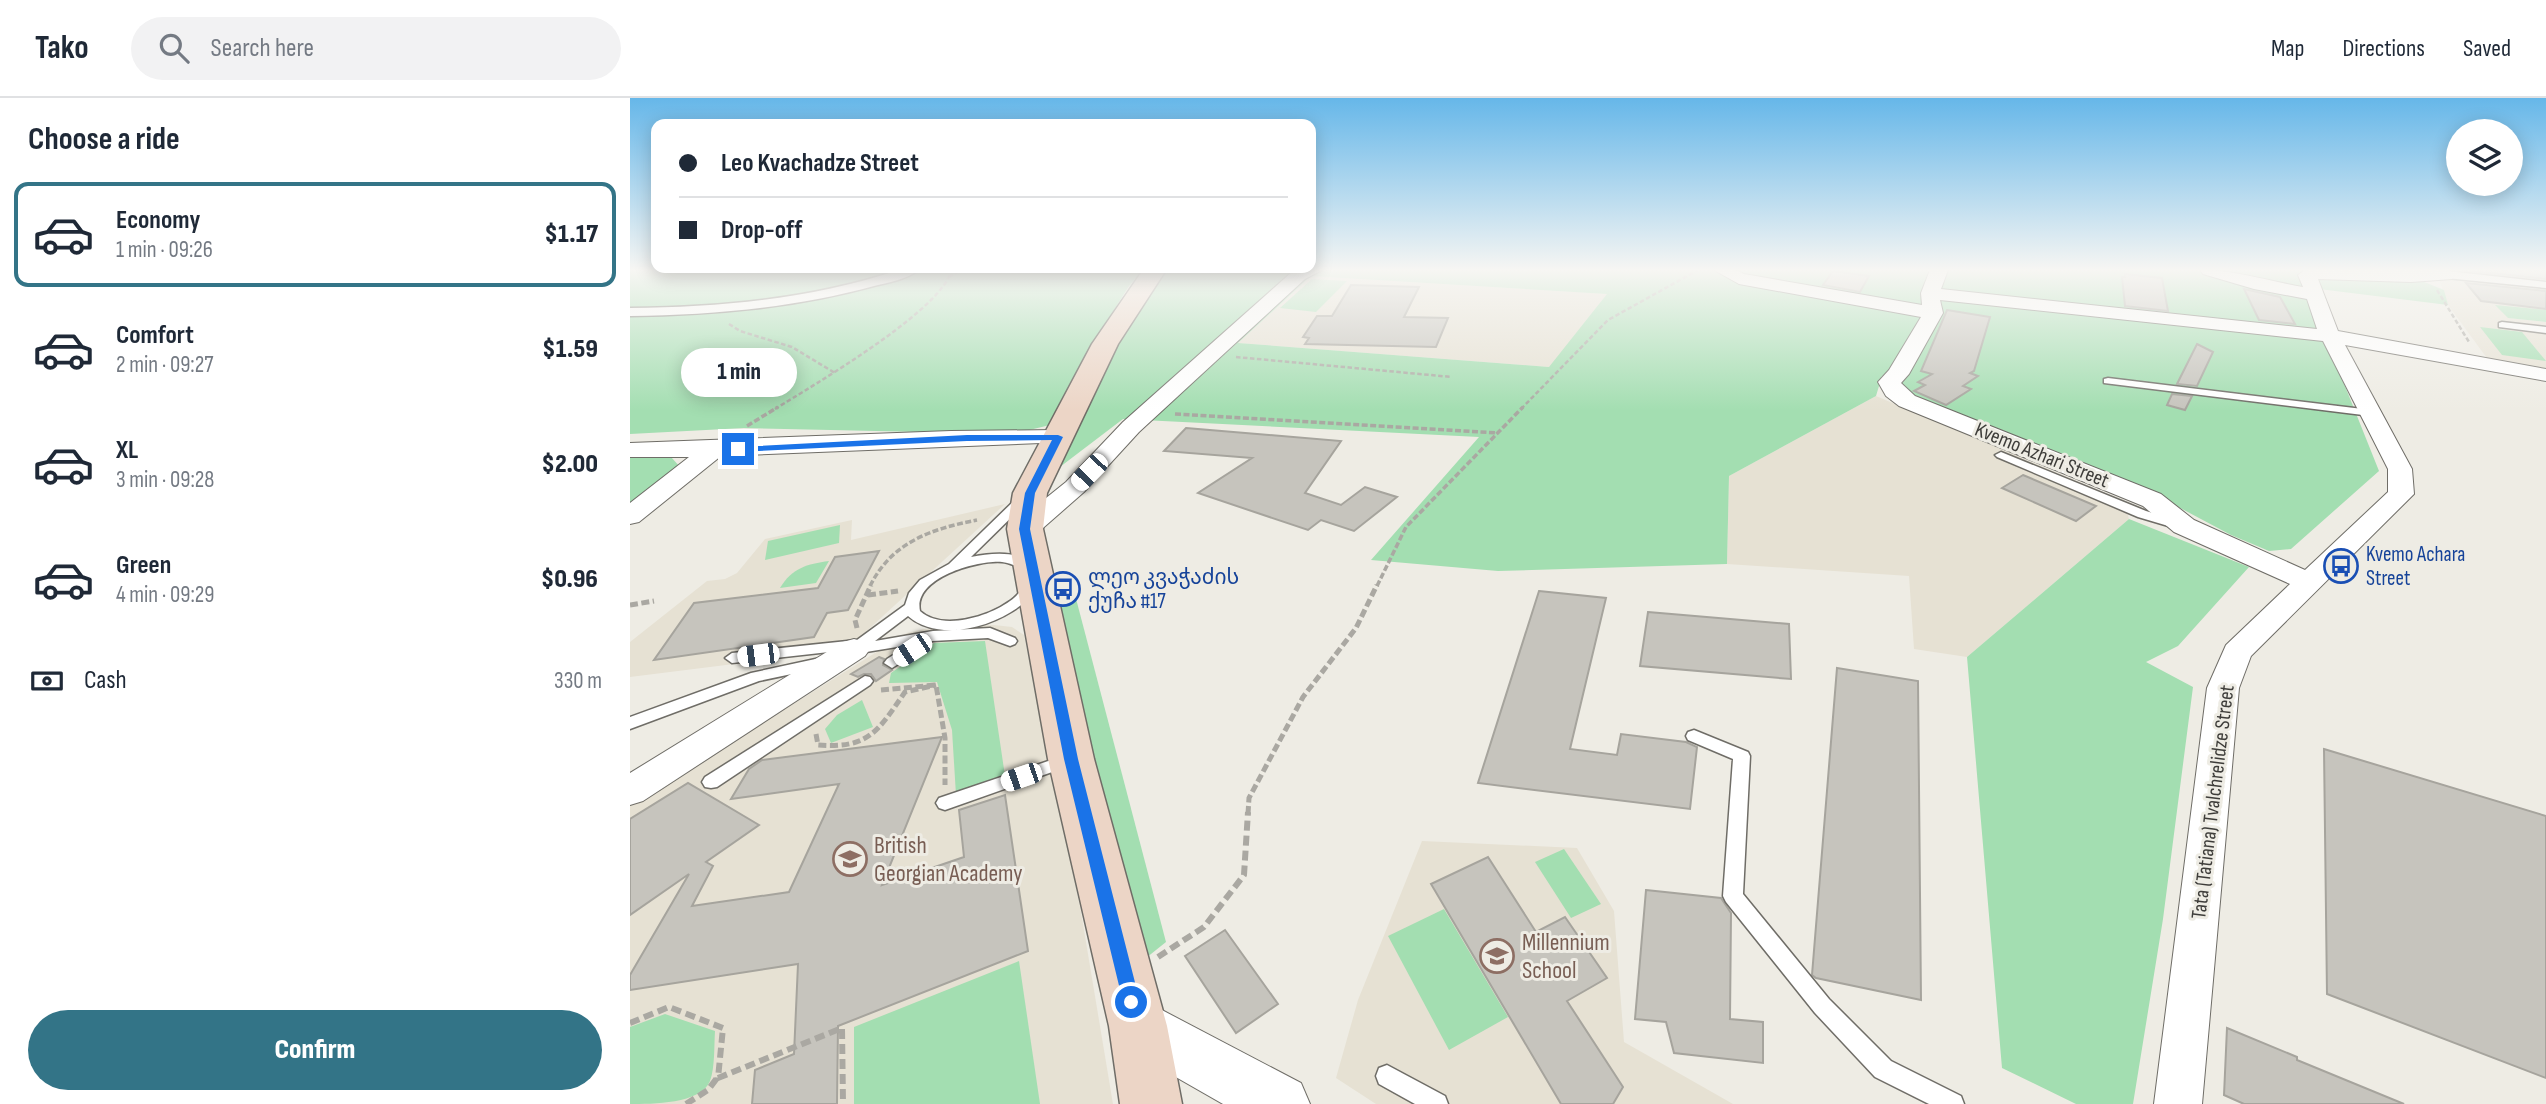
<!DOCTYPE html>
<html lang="en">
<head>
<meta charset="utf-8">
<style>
	body { margin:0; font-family:"Sofia Sans Condensed","Noto Sans Georgian",sans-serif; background:#f2f2f3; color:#1f2937; height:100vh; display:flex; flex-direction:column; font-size:26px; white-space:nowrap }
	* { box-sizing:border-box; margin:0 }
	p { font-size:23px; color:#747a83 }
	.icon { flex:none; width:38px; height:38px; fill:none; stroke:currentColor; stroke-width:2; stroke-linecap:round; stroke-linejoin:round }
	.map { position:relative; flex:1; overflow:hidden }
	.drawer { display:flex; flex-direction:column; background:#fff; width:630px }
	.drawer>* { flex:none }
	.banner { position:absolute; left:21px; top:21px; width:665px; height:154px; border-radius:14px; box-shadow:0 4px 18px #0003; display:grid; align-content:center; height:154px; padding:0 28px; background:#fff }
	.controls { position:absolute; left:1816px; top:21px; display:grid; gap:14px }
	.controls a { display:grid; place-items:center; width:77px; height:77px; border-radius:50%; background:#fff; box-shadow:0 4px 18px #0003; font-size:35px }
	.end { position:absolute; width:32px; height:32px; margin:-16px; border:9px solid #1a73e8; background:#fff; box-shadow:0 0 0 4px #fff }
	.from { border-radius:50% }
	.bubble { position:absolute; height:49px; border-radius:24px; background:#fff; box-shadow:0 4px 18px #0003; font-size:23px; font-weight:800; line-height:49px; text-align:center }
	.car { position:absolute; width:21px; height:42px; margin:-21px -10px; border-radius:9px; box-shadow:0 0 5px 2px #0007; background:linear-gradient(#fff 24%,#345 0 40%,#fff 0 76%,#345 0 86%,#fff 0) }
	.banner b { display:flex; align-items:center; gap:24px; height:66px; font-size:26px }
	.banner b+b { border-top:2px solid #e0e1e3 }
	.banner i { width:18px; height:18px; background:#1f2937 }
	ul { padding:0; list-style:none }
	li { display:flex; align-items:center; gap:21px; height:105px; margin:0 14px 10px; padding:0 14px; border:4px solid transparent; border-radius:14px }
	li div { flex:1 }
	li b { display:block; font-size:26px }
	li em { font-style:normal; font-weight:800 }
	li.active { border-color:#337487 }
	li>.icon { width:63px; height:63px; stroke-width:1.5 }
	h2 { padding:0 28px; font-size:32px; line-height:84px }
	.pay { display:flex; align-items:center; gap:18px; height:77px; padding:0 28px; font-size:26px }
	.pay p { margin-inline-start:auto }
	.cta { display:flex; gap:14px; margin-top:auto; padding:14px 28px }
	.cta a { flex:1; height:80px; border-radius:42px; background:#337487; color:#fff; font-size:28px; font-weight:800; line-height:80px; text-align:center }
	header { display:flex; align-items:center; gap:42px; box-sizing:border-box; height:98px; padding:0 35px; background:#fff; border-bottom:2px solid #e0e1e3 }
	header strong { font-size:33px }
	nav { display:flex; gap:38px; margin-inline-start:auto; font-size:24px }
	.search { width:490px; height:63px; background:#f2f2f3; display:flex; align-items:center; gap:18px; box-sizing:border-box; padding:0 24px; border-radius:38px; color:#747a83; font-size:26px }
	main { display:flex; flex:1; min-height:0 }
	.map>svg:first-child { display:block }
	.built { fill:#e6e1d3 }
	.green { fill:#a3deb1; fill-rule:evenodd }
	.building { fill:#c6c4bd; stroke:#a6a49d; stroke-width:2 }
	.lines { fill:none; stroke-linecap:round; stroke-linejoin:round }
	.service-casing { stroke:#6f6d67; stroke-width:3 }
	.pedestrian-casing { stroke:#6f6d67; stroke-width:3 }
	.minor-casing { stroke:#6f6d67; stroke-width:2 }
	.tertiary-casing { stroke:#6f6d67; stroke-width:2 }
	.secondary-casing { stroke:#6f6d67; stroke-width:3 }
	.path-far3 { stroke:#aaa8a2; stroke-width:2.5; stroke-dasharray:4.5 2.5; stroke-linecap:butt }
	.path-far2 { stroke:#aaa8a2; stroke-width:3.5; stroke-dasharray:6 2.5; stroke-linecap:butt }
	.path-far1 { stroke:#aaa8a2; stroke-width:5; stroke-dasharray:8 3.5; stroke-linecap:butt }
	.path { stroke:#aaa8a2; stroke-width:6; stroke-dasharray:10 5; stroke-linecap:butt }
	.service { fill:#fff; fill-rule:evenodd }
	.pedestrian { fill:#fff; fill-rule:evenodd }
	.minor { fill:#fff; fill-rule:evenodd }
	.tertiary { fill:#fff; fill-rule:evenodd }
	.secondary { fill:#ecd5c6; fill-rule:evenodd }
	.route { fill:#1a73e8 }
	.labels { text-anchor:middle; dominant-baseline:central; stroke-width:6; stroke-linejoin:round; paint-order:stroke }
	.street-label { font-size:21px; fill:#3e3d3a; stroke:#eeece4 }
	.transit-label { font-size:21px; fill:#164399; stroke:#eeece4; text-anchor:start }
	.near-education-label { font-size:24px; fill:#785e54; stroke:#eeece4; text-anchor:start }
</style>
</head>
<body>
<header>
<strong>Tako</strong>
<div class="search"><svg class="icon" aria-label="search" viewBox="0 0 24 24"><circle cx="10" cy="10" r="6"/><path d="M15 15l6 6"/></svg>Search here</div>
<nav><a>Map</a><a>Directions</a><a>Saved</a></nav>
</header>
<main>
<section class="drawer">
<h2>Choose a ride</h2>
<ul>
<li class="active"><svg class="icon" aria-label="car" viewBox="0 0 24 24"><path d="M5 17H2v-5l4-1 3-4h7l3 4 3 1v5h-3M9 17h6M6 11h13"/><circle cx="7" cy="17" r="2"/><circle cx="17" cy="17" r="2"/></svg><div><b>Economy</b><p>1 min · 09:26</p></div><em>$1.17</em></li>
<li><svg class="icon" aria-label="car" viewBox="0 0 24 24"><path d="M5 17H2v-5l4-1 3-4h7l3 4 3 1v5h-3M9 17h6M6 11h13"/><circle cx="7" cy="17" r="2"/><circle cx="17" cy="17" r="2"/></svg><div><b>Comfort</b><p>2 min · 09:27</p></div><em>$1.59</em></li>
<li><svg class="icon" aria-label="car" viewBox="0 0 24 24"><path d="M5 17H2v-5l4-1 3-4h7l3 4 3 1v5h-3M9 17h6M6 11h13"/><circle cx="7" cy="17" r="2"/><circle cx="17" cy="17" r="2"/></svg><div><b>XL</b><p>3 min · 09:28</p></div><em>$2.00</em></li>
<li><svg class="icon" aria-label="car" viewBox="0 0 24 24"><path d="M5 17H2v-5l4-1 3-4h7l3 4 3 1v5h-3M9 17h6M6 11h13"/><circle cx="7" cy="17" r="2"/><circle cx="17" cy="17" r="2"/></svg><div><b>Green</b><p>4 min · 09:29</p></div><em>$0.96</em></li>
</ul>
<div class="pay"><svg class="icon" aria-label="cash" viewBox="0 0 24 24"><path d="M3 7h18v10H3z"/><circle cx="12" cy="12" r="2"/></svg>Cash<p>330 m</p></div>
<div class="cta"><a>Confirm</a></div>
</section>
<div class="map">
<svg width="1916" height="1006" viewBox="0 0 1916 1006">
	<rect width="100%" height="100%" fill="#eeece4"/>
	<!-- built -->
	<g class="built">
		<path d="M1806,172H1916V212L1878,220L1916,224V277L1862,267L1818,207Z"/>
		<path d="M681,178L978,196L920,269L608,245Z"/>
		<path d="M1246,298L1494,403L1499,421L1337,559L1284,551L1279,478L1097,466L1099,378Z"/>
		<path d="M375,406L216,552L0,579V544L77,483L95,481L107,475L135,441L222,422L221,442Z"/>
		<path d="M364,527L382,529L394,537L451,814L483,1006H0V708L277,535L299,530Z"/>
		<path d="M792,743L947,750L984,813L994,944L1103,1006H746L706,980L728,902Z"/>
	</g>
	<!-- green -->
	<g class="green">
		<path d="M0,172H513L499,188L452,263L443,288L420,327L383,336L114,330L0,336Z"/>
		<path d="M537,172H1705L1787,181L1814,192L1818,207L1681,190L1709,273L1749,373L1661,451L1639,453L1601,437L1522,395L1271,294L1267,276L1252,278L1246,298L1099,378L1097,466L868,473L741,462L849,339L493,321L422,375C456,304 486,233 537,172ZM681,178L977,196L919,269L608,245Z"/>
		<path d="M682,181L717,183L686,214L650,210Z"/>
		<path d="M1865,207L1916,212V224L1878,220Z"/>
		<path d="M1850,229L1892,234L1916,263L1872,257Z"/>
		<path d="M0,358L41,359L51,370L0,414Z"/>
		<path d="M1499,421L1619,469L1548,548L1516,564L1563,589L1533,821L1503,1006H1446L1372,970L1337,559Z"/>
		<path d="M210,427L209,445L135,462L138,443Z"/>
		<path d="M199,463L186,485L150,490C162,470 177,466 199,463Z"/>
		<path d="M444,493L536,844L511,864L426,500Z"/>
		<path d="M355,543L375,678L326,697L322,632L307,584L259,585L261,575L304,545Z"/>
		<path d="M232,602L243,629L201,645L195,631L207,617Z"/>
		<path d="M934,751L971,806L941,820L905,764Z"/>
		<path d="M814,811L878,919L819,952L758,838Z"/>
		<path d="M389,863L410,1006H224V929Z"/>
		<path d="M35,916L85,933C84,948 85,969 80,983C71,1006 22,1006 0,1006V929Z"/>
	</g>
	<!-- building -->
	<g class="building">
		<path d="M1832,172H1916V181Z"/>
		<path d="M1203,173L1239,178L1230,194L1193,187Z"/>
		<path d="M1495,176L1532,180L1538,213L1495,208L1492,179H1495Z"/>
		<path d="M1836,185L1916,193V211L1851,203Z"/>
		<path d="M721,187L789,189L774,219L818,220L806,249L675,246L679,240L673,239L687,218H702Z"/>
		<path d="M1614,191L1650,199L1665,226L1629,222Z"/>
		<path d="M1317,212L1360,219L1344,273L1340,275L1348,278L1333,288L1341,291L1316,307L1284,293L1295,287L1288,284L1302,276L1291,273Z"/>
		<path d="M1567,246L1583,254L1567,288L1547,286Z"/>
		<path d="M1542,296L1562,298L1555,312L1537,307Z"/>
		<path d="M556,330L711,343L675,395L711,407L735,389L767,399L724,433L691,422L678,432L568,395L622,360L534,353Z"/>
		<path d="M1393,377L1466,408L1446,423L1372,390Z"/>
		<path d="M249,453L218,512L197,515L184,539L24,562L64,505L188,490L205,459Z"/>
		<path d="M909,493L976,500L940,651L987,657L991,636L1056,644L1067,649L1060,711L848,685Z"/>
		<path d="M1018,514L1159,526L1161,581L1010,568Z"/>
		<path d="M249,559L254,561L253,567L262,572L246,583L241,576H234L228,579L221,576Z"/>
		<path d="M1207,570L1288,583L1291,902L1186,880L1182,877Z"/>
		<path d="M312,639L252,787L334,759L329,712L375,697L398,853L208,928L207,1006H122L125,972L164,956L168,866L0,892V877L59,776L0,817V721L58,685L129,727L76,764L83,768L62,808L159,794L209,686L101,701L119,671L132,662Z"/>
		<path d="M1694,651L1916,718V980L1697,896Z"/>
		<path d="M858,759L906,834L935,819L977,880L937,903L993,989L983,1006H931L801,786Z"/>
		<path d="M1016,792L1091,800L1101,815L1100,921L1133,924V965L1044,955L1036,924L1005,921Z"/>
		<path d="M595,832L648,906L606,935L555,858Z"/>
		<path d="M1597,930L1667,959V962L1774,1006H1614L1594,997Z"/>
	</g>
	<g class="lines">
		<!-- service casing -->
		<g class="service-casing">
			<g id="service">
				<path d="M1808,172L1916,184V190L1816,180Z"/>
				<path d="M1872,224L1916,229V235L1869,229V225Z"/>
				<path d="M1478,280L1741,312L1746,315L1741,318L1474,285V281Z"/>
				<path d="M1371,354L1516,413L1549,423L1551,426L1545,430L1508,419L1367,359L1365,357Z"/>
				<path d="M393,397L399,401L397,404L341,459C362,455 389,452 406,468L404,471C393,473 383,465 372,464C347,462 283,480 290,513C312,533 358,519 380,503C388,498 392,489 401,486L408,490C384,524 313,549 278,518L245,543L303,533L360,530L385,540L387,543L385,546L380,548L358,540L302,543L300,546L262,570L254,565L257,561L279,547L224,556L217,552L102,565L95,560L102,555L227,542L275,507L279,495L290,482L319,466L389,398Z"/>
				<path d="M190,560L195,561L198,565L195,569L129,583L0,631V619L121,575Z"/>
				<path d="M235,578L240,579L243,583L240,587L87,689L81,690L75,689L72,684L75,679Z"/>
				<path d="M1064,632L1118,654L1120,658L1113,796L1199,901L1261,963L1331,998L1334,1006H1299L1245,979L1185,915L1096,804L1093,798L1103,661L1058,642L1056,638L1058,634Z"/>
				<path d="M436,657L442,659L444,663L442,667L315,712L309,710L306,705L309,700Z"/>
				<path d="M757,967L815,998L818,1006H785L749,986L746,978L749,970Z"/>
			</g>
		</g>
		<!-- pedestrian casing -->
		<g class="pedestrian-casing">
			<path id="pedestrian" d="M269,172H288C278,181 257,185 244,188C163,210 83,217 0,218V210C92,209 181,201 269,172Z"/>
		</g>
		<!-- minor casing -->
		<g class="minor-casing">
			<g id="minor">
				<path d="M692,172L675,181L509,334L454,394L405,437L395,439L385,437L381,431L385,425L436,384L493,324L663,173Z"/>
				<path d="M1084,172H1106L1114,176L1292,207L1291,195L1300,172H1318L1311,191L1687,231L1677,201L1624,191L1573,176L1570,172C1605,172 1638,183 1673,189L1668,177L1675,172H1818L1825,177L1822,181L1781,184L1688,181L1708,233L1916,271V283L1715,247L1782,371L1784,396L1621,558L1609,590L1572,1006H1524L1577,590L1596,547L1660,486L1544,434L1513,408L1269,308L1256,298L1248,284L1259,272L1291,219L1109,186ZM1310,202L1693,243L1758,371V394L1675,472L1564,422L1531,396L1285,298L1271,285L1279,276L1313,215Z"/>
				<path d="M428,332L436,334L440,339L436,344L91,358L9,424L0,426V405L59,359H0V345L321,333Z"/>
				<path d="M224,541L235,544L240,551L235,558L13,703L0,707V675L213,544Z"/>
			</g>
		</g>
		<!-- tertiary casing -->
		<g class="tertiary-casing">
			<path id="tertiary" d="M508,902L528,910L671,985L680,1006H593L488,946L480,928L488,910Z"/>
		</g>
		<!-- secondary casing -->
		<g class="secondary-casing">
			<path id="secondary" d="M513,172H536L488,246L417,395L413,431L464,661L537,928L552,1006H490L479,928L418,661L377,431L383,395L462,246Z"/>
		</g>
		<!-- path-far3 -->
		<g class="path-far3">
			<path d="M319,179L331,172"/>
			<path d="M1807,192L1839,244"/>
			<path d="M99,226L110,233L162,249L205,275"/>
			<path d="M606,259L822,279"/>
			<path d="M145,311C187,285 298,220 319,179L315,172"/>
			<path d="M891,311L978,222L1068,172"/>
		</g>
		<!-- path-far2 -->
		<g class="path-far2">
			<path d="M545,316L868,335"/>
			<path d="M117,328L148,309"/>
			<path d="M240,488C262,444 301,431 347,422"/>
			<path d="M747,488L776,429L893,309"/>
		</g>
		<!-- path-far1 -->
		<g class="path-far1">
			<path d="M238,497L268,493"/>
			<path d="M0,507L24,503"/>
			<path d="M227,530L225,522L241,487"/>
			<path d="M251,592L306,587L315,640V687"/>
			<path d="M186,636L188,647C239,651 248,633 275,594L306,587"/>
			<path d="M618,716L619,700L673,599L726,530L747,487"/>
		</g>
		<!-- path -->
		<g class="path">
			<path d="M528,859L574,829L614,777L618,714"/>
			<path d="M0,925L39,909L93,930L88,980L212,930L213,1006"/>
			<path d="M56,1006L78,992L87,980"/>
		</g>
		<!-- service -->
		<use href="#service" class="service"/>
		<!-- pedestrian -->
		<use href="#pedestrian" class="pedestrian"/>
		<!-- minor -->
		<use href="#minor" class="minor"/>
		<!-- tertiary -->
		<use href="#tertiary" class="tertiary"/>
		<!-- secondary -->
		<use href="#secondary" class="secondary"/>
	</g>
	<!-- sky -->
	<linearGradient id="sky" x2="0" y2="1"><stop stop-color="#66b7e9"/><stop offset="0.55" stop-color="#f7f6f3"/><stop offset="1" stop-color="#f7f6f3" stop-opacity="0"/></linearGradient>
	<rect width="1916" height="313" fill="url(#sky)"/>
	<!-- route -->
	<path class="route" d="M337,337H428L433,339L405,395L400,431L448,661L510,904L507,910L501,912L495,910L493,904L434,661L389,431L395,395L422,342L337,343L108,354L103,351L108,349Z"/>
	<!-- icons -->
	<defs>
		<g id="bus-ring" transform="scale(1.75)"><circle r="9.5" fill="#eeece4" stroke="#1a4fb4" stroke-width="1.5"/><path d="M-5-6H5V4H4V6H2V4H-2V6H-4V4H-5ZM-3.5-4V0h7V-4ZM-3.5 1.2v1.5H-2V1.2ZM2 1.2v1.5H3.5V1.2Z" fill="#1a4fb4"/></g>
		<g id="school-ring" transform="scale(1.75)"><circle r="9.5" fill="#eeece4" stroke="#8d6e63" stroke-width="1.5"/><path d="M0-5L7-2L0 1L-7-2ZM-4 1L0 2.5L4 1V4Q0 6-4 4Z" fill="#8d6e63"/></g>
	</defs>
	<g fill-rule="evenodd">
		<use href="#bus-ring" x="1711" y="468"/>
		<use href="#bus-ring" x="433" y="491"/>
		<use href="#school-ring" x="220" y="761"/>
		<use href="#school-ring" x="867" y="858"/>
	</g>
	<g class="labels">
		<!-- street labels -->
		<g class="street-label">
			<text transform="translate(1412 357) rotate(22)">Kvemo Azhari Street</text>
			<text transform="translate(1583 704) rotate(-83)">Tata (Tatiana) Tvalchrelidze Street</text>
		</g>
		<!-- transit labels -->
		<g class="transit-label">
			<text x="1736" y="456">Kvemo Achara<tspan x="1736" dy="24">Street</tspan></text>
			<text x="458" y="479">ლეო კვაჭაძის<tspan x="458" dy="24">ქუჩა #17</tspan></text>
		</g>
		<!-- near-education labels -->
		<g class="near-education-label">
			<text x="244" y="747">British<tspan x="244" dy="28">Georgian Academy</tspan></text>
			<text x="892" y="844">Millennium<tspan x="892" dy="28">School</tspan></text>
		</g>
	</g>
</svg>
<div class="controls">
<a><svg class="icon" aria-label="layers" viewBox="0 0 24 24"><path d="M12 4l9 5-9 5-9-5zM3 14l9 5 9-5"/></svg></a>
</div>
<i class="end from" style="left:501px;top:904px"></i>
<i class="end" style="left:108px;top:351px"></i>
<div class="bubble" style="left:51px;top:250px;width:116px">1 min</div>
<i class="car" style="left:459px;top:374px;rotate:224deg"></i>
<i class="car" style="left:282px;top:552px;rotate:237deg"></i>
<i class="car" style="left:128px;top:557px;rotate:263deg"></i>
<i class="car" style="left:391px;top:679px;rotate:251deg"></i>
<div class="banner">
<b><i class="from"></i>Leo Kvachadze Street</b>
<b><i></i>Drop-off</b>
</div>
</div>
</main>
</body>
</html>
